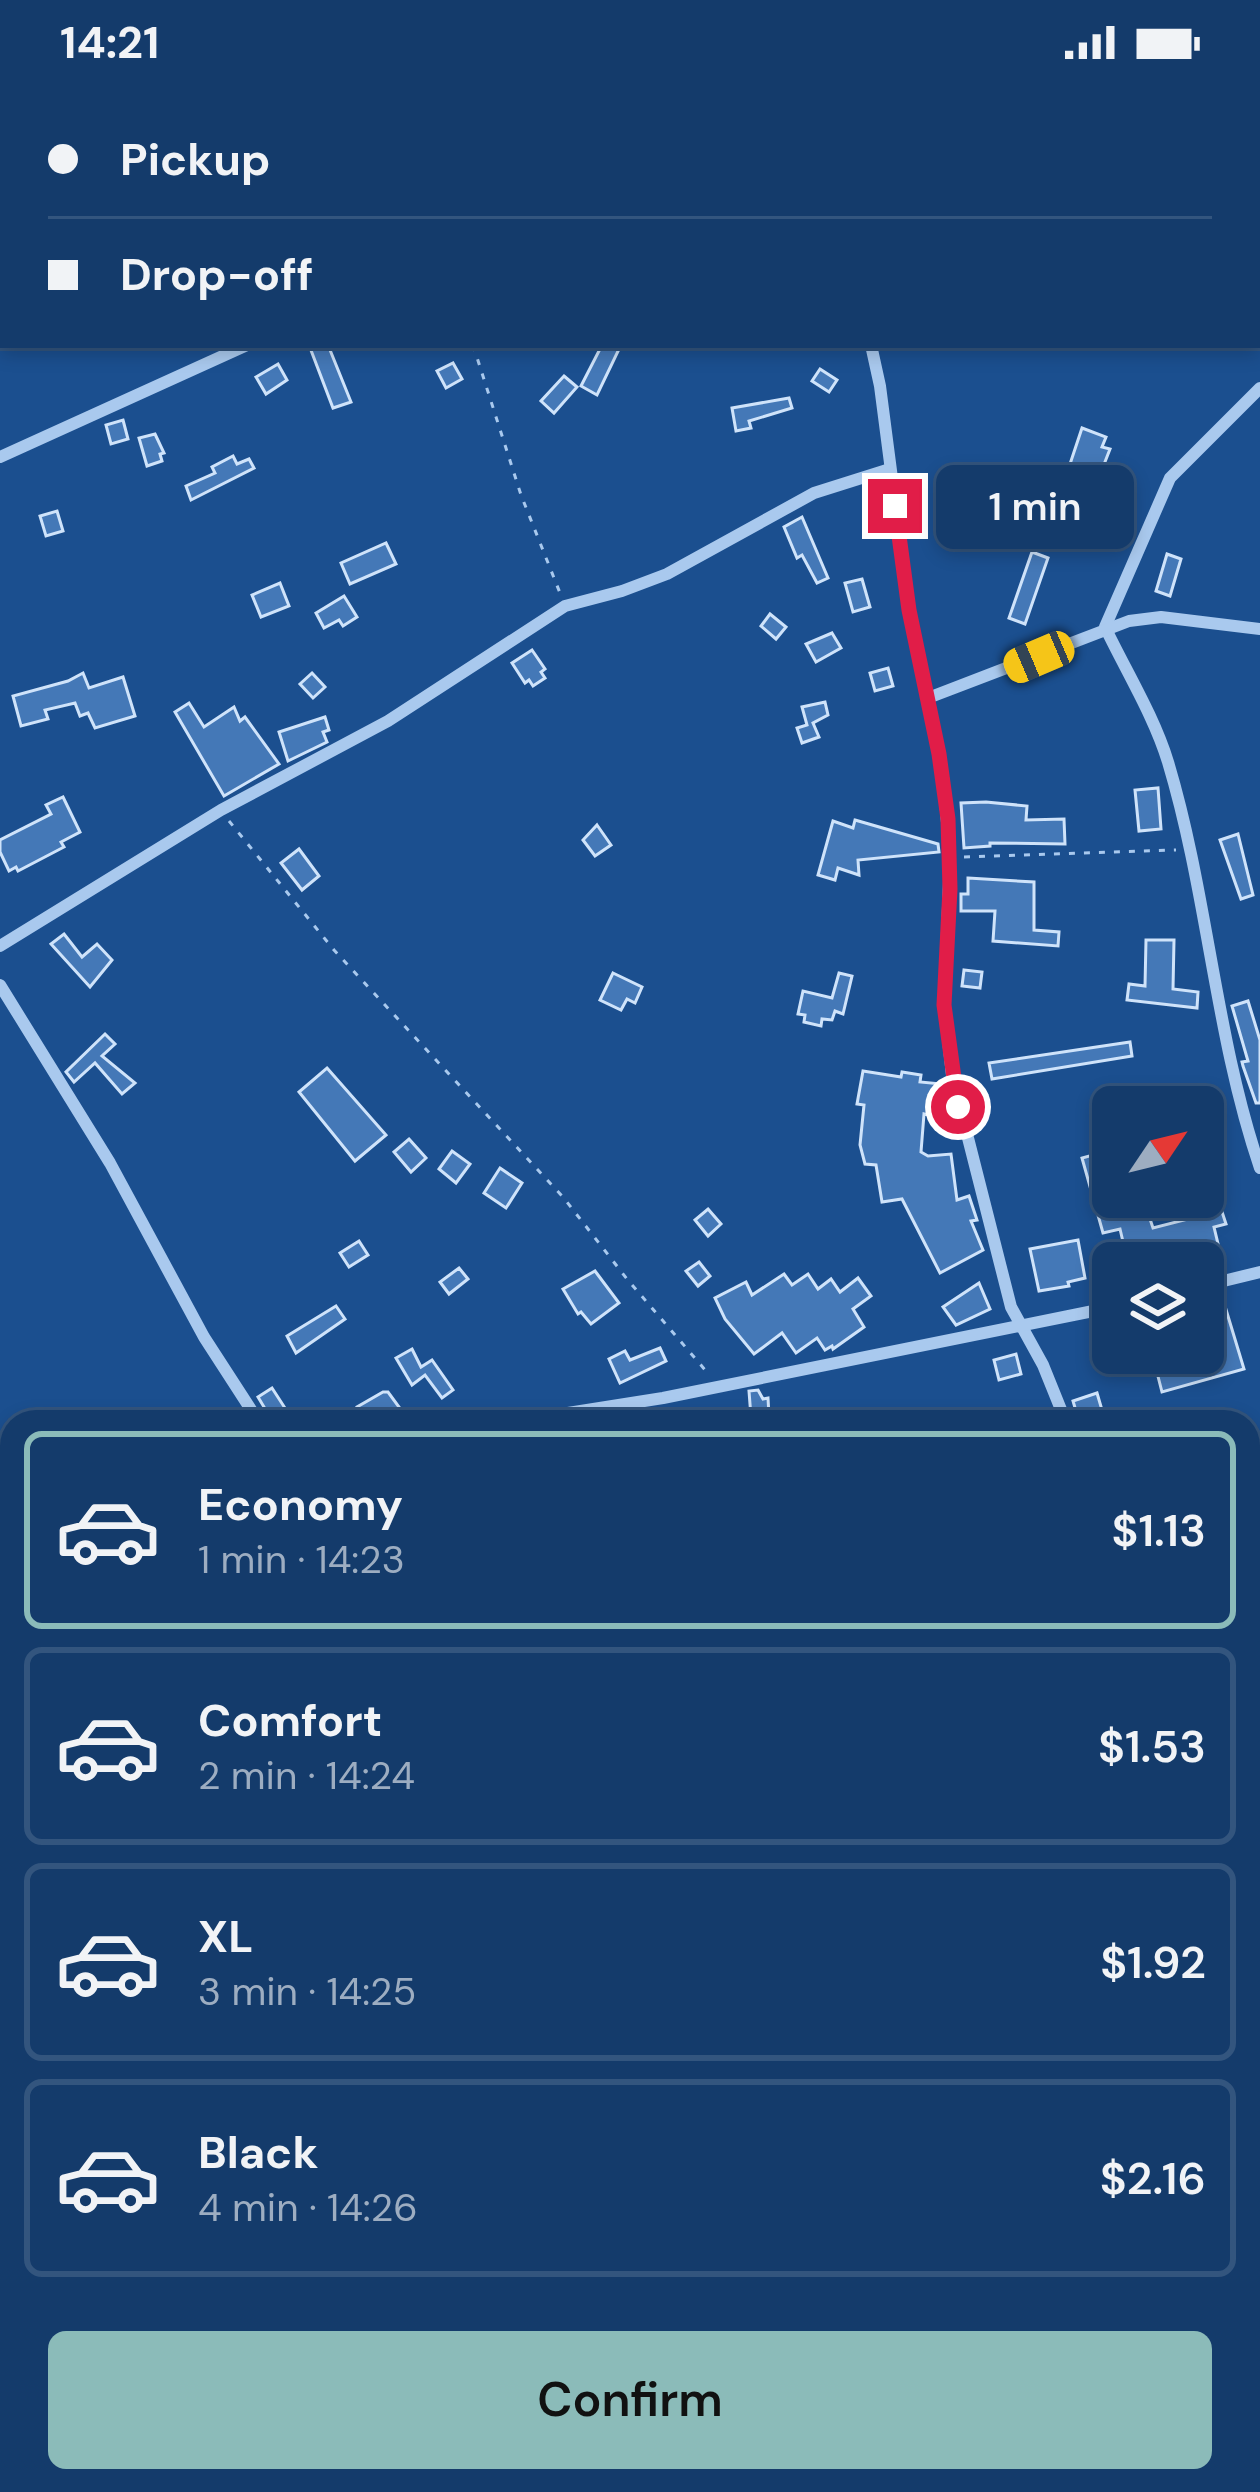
<!DOCTYPE html>
<html lang="en">
<head>
<meta charset="utf-8">
<style>
	body { margin:0; font-family:"DM Sans",sans-serif; background:#214673; color:#f1f3f6; height:100vh; display:flex; flex-direction:column; font-size:45px; white-space:nowrap }
	* { box-sizing:border-box; margin:0 }
	p { font-size:39px; color:#9dadc1 }
	.icon { flex:none; width:66px; height:66px; fill:none; stroke:currentColor; stroke-width:2; stroke-linecap:round; stroke-linejoin:round }
	.map { position:relative; flex:1; overflow:hidden }
	.drawer { position:absolute; left:0px; top:1326px; width:1260px; height:1083px; display:flex; flex-direction:column; background:#143b6b; border-radius:36px 36px 0 0; box-shadow:0 6px 18px #0003,0 0 0 3px #33557e }
	.drawer>* { flex:none }
	.top-card { position:absolute; left:0px; top:0px; width:1260px; height:264px; box-shadow:0 6px 18px #0003,0 0 0 3px #33557e; display:grid; align-content:center; height:264px; padding:0 48px; background:#143b6b }
	.needle { width:78px; rotate:55deg }
	.fabs { position:absolute; left:1092px; top:1002px; display:grid; gap:24px }
	.fabs a { display:grid; place-items:center; width:132px; height:132px; border-radius:18px; background:#143b6b; box-shadow:0 6px 18px #0003,0 0 0 3px #33557e; font-size:60px }
	.end { position:absolute; width:54px; height:54px; margin:-27px; border:15px solid #e11d48; background:#fff; box-shadow:0 0 0 6px #fff }
	.from { border-radius:50% }
	.bubble { position:absolute; height:84px; border-radius:18px; background:#143b6b; box-shadow:0 6px 18px #0003,0 0 0 3px #33557e; font-size:39px; font-weight:600; line-height:84px; text-align:center }
	.car { position:absolute; width:36px; height:72px; margin:-36px -18px; border-radius:15px; box-shadow:0 0 9px 3px #0007; background:linear-gradient(#f5c518 24%,#345 0 40%,#f5c518 0 76%,#345 0 86%,#f5c518 0) }
	.top-card b { display:flex; align-items:center; gap:42px; height:114px; font-size:45px }
	.top-card b+b { border-top:3px solid #33557e }
	.top-card i { width:30px; height:30px; background:#f1f3f6 }
	ul { padding:21px 0 0; list-style:none }
	li { display:flex; align-items:center; gap:36px; height:198px; margin:0 24px 18px; padding:0 24px; border:6px solid #33557e; border-radius:18px }
	li div { flex:1 }
	li b { display:block; font-size:45px }
	li em { font-style:normal; font-weight:600 }
	li.selected { border-color:#8bbbb9 }
	li>.icon { width:108px; height:108px; stroke-width:1.5 }
	.cta { display:flex; gap:24px; margin-top:auto; padding:24px 48px }
	.cta a { flex:1; height:138px; border-radius:18px; background:#8bbbb9; color:#111; font-size:48px; font-weight:600; line-height:138px; text-align:center }
	.status { display:flex; justify-content:space-between; align-items:center; height:84px; padding:0 60px; background:#143b6b; direction:ltr }
	.status svg { height:33px; fill:currentColor }
	.map>svg:first-child { display:block }
	.building { fill:#4478b7; stroke:#cfe3fa; stroke-width:3 }
	.lines { fill:none; stroke-linecap:round; stroke-linejoin:round }
	.path { stroke:#a9c9ee; stroke-width:3; stroke-dasharray:6 9; stroke-linecap:butt }
	.minor { stroke:#a9c9ee; stroke-width:12 }
	.route { stroke:#e11d48; stroke-width:15 }
</style>
</head>
<body>
<div class="status"><b>14:21</b><svg viewBox="0 0 49 12"><path d="M0 12V9h3v3zM5 12V6h3v6zM10 12V3h3v9zM15 12V0h3v12zM26 1h20v11H26zM47 4h2v5h-2z"/></svg></div>
<div class="map">
<svg width="1260" height="2408" viewBox="0 0 1260 2408">
	<rect width="100%" height="100%" fill="#1b4f8f"/>
	<!-- building -->
	<g class="building">
		<path d="M309,261H328L351,318L333,324Z"/>
		<path d="M602,261H621L597,311L581,302Z"/>
		<path d="M453,279L462,295L446,304L437,287Z"/>
		<path d="M278,280L287,296L266,310L256,293Z"/>
		<path d="M820,285L837,296L829,308L812,297Z"/>
		<path d="M564,292L577,303L554,329L541,317Z"/>
		<path d="M789,314L792,324L749,337L751,344L736,347L732,324Z"/>
		<path d="M123,336L128,355L111,360L106,341Z"/>
		<path d="M1082,344L1106,353L1102,363L1110,365L1103,383L1096,381L1093,388L1070,380Z"/>
		<path d="M155,350L164,369L160,370L162,377L147,382L139,354Z"/>
		<path d="M233,372L237,380L249,375L254,384L191,416L186,402L215,389L212,383Z"/>
		<path d="M57,427L63,447L46,452L40,432Z"/>
		<path d="M802,433L828,494L817,499L802,471L797,474L784,443Z"/>
		<path d="M386,459L396,480L350,500L341,479Z"/>
		<path d="M1032,468L1048,474L1025,540L1009,534Z"/>
		<path d="M1167,470L1181,475L1170,512L1156,507Z"/>
		<path d="M862,495L870,523L853,528L845,499Z"/>
		<path d="M280,499L289,522L261,533L252,511Z"/>
		<path d="M344,512L357,533L343,542L339,536L324,544L316,529Z"/>
		<path d="M770,530L786,543L776,555L761,542Z"/>
		<path d="M832,549L841,564L816,578L806,560Z"/>
		<path d="M532,566L545,585L541,588L545,594L533,602L529,596L525,599L512,579Z"/>
		<path d="M888,584L893,602L875,607L870,589Z"/>
		<path d="M83,589L89,604L123,593L135,632L95,644L88,629L80,632L75,619L45,626L48,635L21,642L13,612L68,597Z"/>
		<path d="M312,589L325,603L313,614L300,600Z"/>
		<path d="M825,618L828,631L813,639L819,653L802,659L797,644L807,641L802,623Z"/>
		<path d="M189,619L204,643L234,623L240,637L245,633L279,680L224,712L175,628Z"/>
		<path d="M325,633L329,646L323,648L327,658L288,677L279,648Z"/>
		<path d="M1158,704L1161,745L1139,747L1135,706Z"/>
		<path d="M63,713L80,748L61,758L64,763L18,787L16,783L9,787L0,768V756L51,730L46,721Z"/>
		<path d="M986,718L1027,722L1026,736L1064,735L1065,760L990,759V762L964,764L961,719Z"/>
		<path d="M855,736L938,760L939,768L858,776L859,791L838,784L835,796L818,791L833,737L853,744Z"/>
		<path d="M597,741L611,761L595,772L583,756Z"/>
		<path d="M1238,750L1253,811L1241,815L1220,756Z"/>
		<path d="M299,765L319,792L302,806L281,779Z"/>
		<path d="M968,794L1034,798V846L1059,848L1058,862L993,857L995,827H961V810H968Z"/>
		<path d="M64,850L82,873L97,860L112,876L90,903L51,860Z"/>
		<path d="M1146,856H1174L1173,905L1198,908L1197,924L1127,916L1129,900L1145,902Z"/>
		<path d="M964,886L982,888L980,904L962,902Z"/>
		<path d="M613,889L642,903L635,919L627,915L621,926L600,916Z"/>
		<path d="M839,889L852,892L843,930L835,927L832,936L822,935L821,942L804,938L805,931L798,930L803,907L832,914Z"/>
		<path d="M1248,917L1260,956V1019H1256L1243,982L1242,978L1248,977L1232,922Z"/>
		<path d="M105,950L115,960L102,972L135,999L122,1010L95,979L74,998L66,988Z"/>
		<path d="M1130,958L1132,972L992,995L989,979Z"/>
		<path d="M327,984L386,1051L355,1077L299,1008Z"/>
		<path d="M863,987L901,993L902,988L921,991L920,998L942,1000L941,1015L931,1014L928,1031L924,1030L921,1068L928,1072L951,1070L957,1116L969,1112L977,1136L971,1137L983,1166L940,1189L902,1115L882,1118L876,1081L865,1080L860,1061L864,1021L857,1020Z"/>
		<path d="M409,1055L426,1074L411,1088L394,1068Z"/>
		<path d="M452,1067L470,1080L456,1099L439,1085Z"/>
		<path d="M1100,1069L1112,1123L1138,1115L1139,1121L1145,1120L1153,1144L1196,1133L1189,1113H1203L1206,1079L1226,1140L1214,1143L1219,1164L1202,1168L1204,1179H1180L1178,1167L1128,1179L1120,1145L1103,1149L1082,1074Z"/>
		<path d="M500,1084L522,1099L506,1124L484,1109Z"/>
		<path d="M708,1125L721,1140L708,1152L695,1136Z"/>
		<path d="M1078,1156L1085,1194L1068,1198L1069,1202L1039,1207L1030,1165Z"/>
		<path d="M359,1157L368,1171L349,1183L340,1169Z"/>
		<path d="M699,1178L710,1192L698,1202L686,1187Z"/>
		<path d="M459,1184L468,1195L449,1210L440,1198Z"/>
		<path d="M595,1187L619,1219L591,1240L581,1228L578,1230L563,1205Z"/>
		<path d="M784,1190L792,1201L808,1190L818,1205L831,1195L840,1208L858,1194L871,1212L853,1225L864,1243L833,1265L832,1262L825,1266L817,1254L796,1269L782,1249L754,1270L725,1235L715,1214L746,1198L752,1211Z"/>
		<path d="M979,1199L990,1225L956,1241L943,1223Z"/>
		<path d="M1221,1209L1244,1285L1162,1308L1152,1269H1203V1214Z"/>
		<path d="M336,1222L345,1235L296,1269L287,1252Z"/>
		<path d="M660,1264L666,1277L620,1299L609,1275L625,1267L630,1276Z"/>
		<path d="M412,1265L421,1283L432,1276L453,1306L442,1314L425,1291L412,1301L396,1274Z"/>
		<path d="M1016,1270L1021,1290L999,1296L994,1276Z"/>
		<path d="M272,1304L294,1338H273L258,1313Z"/>
		<path d="M758,1306L763,1315L768,1314L769,1332L751,1333L749,1307Z"/>
		<path d="M383,1308H388L410,1338H362L357,1323Z"/>
		<path d="M1097,1309L1102,1326L1078,1334L1073,1317Z"/>
	</g>
	<g class="lines">
		<!-- path -->
		<g class="path">
			<path d="M473,261L521,411L560,509"/>
			<path d="M229,737L334,866L563,1113L627,1195L706,1287"/>
			<path d="M964,773L1176,766"/>
			<path d="M662,1338L663,1328"/>
		</g>
		<!-- minor -->
		<g class="minor">
			<path d="M660,0L662,3"/>
			<path d="M871,261L880,302L909,525L943,693L950,773L944,921L952,991L1011,1223L1043,1281L1066,1338"/>
			<path d="M1260,304L1170,394L1105,543C1126,587 1154,632 1168,678C1208,811 1215,952 1260,1084"/>
			<path d="M0,373L247,261"/>
			<path d="M928,614L1129,537L1161,533L1260,545"/>
			<path d="M0,862L221,726L388,637L565,522L622,507L667,490L814,409L890,385"/>
			<path d="M0,901L110,1079L204,1253L259,1338"/>
			<path d="M1203,1202L1260,1188"/>
			<path d="M511,1338L663,1314L1113,1223"/>
			<path d="M0,1451L12,1449"/>
			<path d="M0,1703L12,1709"/>
			<path d="M0,1966L12,1973"/>
			<path d="M1248,1994L1260,2001"/>
			<path d="M0,2289L12,2273"/>
			<path d="M322,2397L338,2408"/>
			<path d="M1100,2397L1118,2408"/>
			<path d="M642,2408L647,2397"/>
			<path d="M1058,2408L1064,2397"/>
		</g>
	</g>
	<g class="lines">
		<!-- route -->
		<path class="route" d="M895,422L909,526L939,670L948,735L950,805L944,921L958,1023"/>
	</g>
</svg>
<div class="fabs">
<a><svg class="needle" viewBox="-14 -14 28 28"><path d="M0-13l5 13h-10z" fill="#e53935"/><path d="M0 13l5-13h-10z" fill="#9dadc1"/></svg></a>
<a><svg class="icon" aria-label="layers" viewBox="0 0 24 24"><path d="M12 4l9 5-9 5-9-5zM3 14l9 5 9-5"/></svg></a>
</div>
<i class="end from" style="left:958px;top:1023px"></i>
<i class="end" style="left:895px;top:422px"></i>
<div class="bubble" style="left:936px;top:381px;width:198px">1 min</div>
<i class="car" style="left:1039px;top:573px;rotate:247deg"></i>
<div class="top-card">
<b><i class="from"></i>Pickup</b>
<b><i></i>Drop-off</b>
</div>
<section class="drawer">
<ul>
<li class="selected"><svg class="icon" aria-label="car" viewBox="0 0 24 24"><path d="M5 17H2v-5l4-1 3-4h7l3 4 3 1v5h-3M9 17h6M6 11h13"/><circle cx="7" cy="17" r="2"/><circle cx="17" cy="17" r="2"/></svg><div><b>Economy</b><p>1 min · 14:23</p></div><em>$1.13</em></li>
<li><svg class="icon" aria-label="car" viewBox="0 0 24 24"><path d="M5 17H2v-5l4-1 3-4h7l3 4 3 1v5h-3M9 17h6M6 11h13"/><circle cx="7" cy="17" r="2"/><circle cx="17" cy="17" r="2"/></svg><div><b>Comfort</b><p>2 min · 14:24</p></div><em>$1.53</em></li>
<li><svg class="icon" aria-label="car" viewBox="0 0 24 24"><path d="M5 17H2v-5l4-1 3-4h7l3 4 3 1v5h-3M9 17h6M6 11h13"/><circle cx="7" cy="17" r="2"/><circle cx="17" cy="17" r="2"/></svg><div><b>XL</b><p>3 min · 14:25</p></div><em>$1.92</em></li>
<li><svg class="icon" aria-label="car" viewBox="0 0 24 24"><path d="M5 17H2v-5l4-1 3-4h7l3 4 3 1v5h-3M9 17h6M6 11h13"/><circle cx="7" cy="17" r="2"/><circle cx="17" cy="17" r="2"/></svg><div><b>Black</b><p>4 min · 14:26</p></div><em>$2.16</em></li>
</ul>
<div class="cta"><a>Confirm</a></div>
</section>
</div>
</body>
</html>
